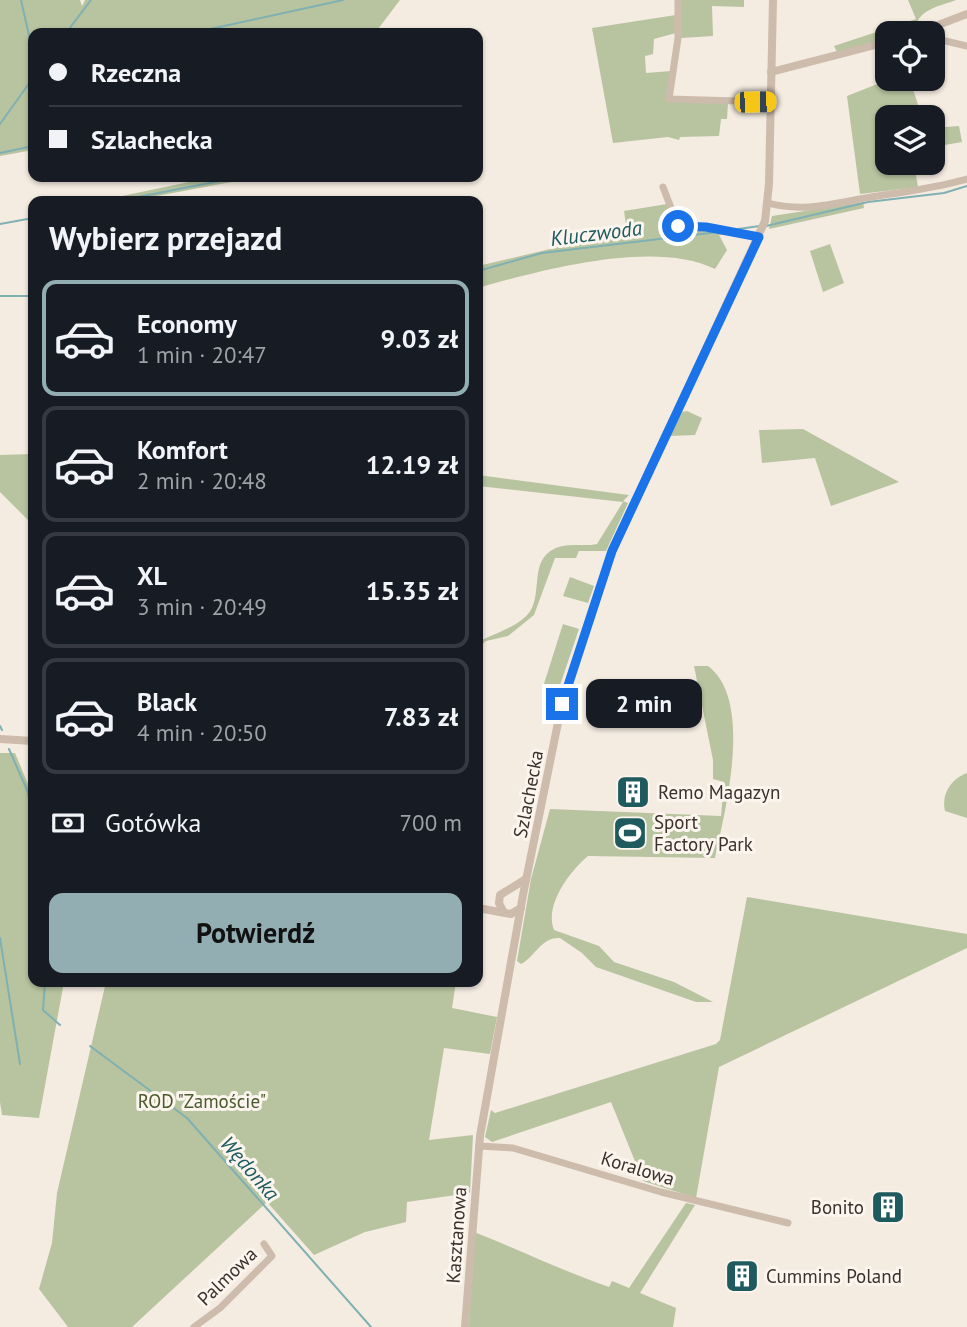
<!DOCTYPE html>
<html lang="pl">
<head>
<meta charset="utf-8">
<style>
	body { margin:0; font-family:"PT Sans",sans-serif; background:#20242c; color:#f1f3f6; height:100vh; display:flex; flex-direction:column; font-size:26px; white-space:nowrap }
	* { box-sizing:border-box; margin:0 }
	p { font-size:23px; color:#9ea1a6 }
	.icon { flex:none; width:38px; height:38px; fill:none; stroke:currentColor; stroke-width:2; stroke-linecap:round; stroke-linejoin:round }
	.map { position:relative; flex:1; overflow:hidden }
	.drawer { position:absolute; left:28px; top:196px; width:455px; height:791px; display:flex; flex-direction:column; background:#171b24; border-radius:14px; box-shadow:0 2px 5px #0004 }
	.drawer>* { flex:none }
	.hud { position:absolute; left:28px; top:28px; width:455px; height:154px; border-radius:14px; box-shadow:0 2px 5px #0004; display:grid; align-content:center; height:154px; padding:0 21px; background:#171b24 }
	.buttons { position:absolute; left:875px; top:21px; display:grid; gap:14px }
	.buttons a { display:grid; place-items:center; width:70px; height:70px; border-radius:14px; background:#171b24; box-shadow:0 2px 5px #0004; font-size:35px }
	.end { position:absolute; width:32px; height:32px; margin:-16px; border:9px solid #1a73e8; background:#fff; box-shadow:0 0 0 4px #fff }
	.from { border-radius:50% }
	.bubble { position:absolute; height:49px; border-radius:14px; background:#171b24; box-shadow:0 2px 5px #0004; font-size:23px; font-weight:700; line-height:49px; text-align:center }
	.car { position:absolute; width:21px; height:42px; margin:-21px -10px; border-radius:9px; box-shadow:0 0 5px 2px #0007; background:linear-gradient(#f5c518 24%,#345 0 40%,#f5c518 0 76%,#345 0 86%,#f5c518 0) }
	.hud b { display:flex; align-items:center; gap:24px; height:66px; font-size:26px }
	.hud b+b { border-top:2px solid #363941 }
	.hud i { width:18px; height:18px; background:#f1f3f6 }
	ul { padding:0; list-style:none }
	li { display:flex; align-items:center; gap:21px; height:116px; margin:0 14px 10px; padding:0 7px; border:4px solid #363941; border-radius:14px }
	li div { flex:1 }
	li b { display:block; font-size:26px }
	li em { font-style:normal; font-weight:700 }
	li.on { border-color:#92aeb2 }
	li>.icon { width:63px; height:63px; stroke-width:1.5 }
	h2 { padding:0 21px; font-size:32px; line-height:84px }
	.pay { display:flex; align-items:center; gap:18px; height:77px; padding:0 21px; font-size:26px }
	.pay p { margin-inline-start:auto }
	.button { display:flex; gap:14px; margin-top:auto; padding:14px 21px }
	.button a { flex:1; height:80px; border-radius:14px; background:#92aeb2; color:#111; font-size:28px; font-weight:700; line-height:80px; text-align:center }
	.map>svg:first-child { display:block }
	.green { fill:#b8c4a0 }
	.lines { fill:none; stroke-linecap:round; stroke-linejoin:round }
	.stream { stroke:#7fb0b2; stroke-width:2 }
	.minor { stroke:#cdbbac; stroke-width:7 }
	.tertiary { stroke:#cdbbac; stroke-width:8 }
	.route { stroke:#1a73e8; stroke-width:9 }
	.labels { text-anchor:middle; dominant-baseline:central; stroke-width:6; stroke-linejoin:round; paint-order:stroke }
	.poi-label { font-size:19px; fill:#3b302b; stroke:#fbf5ee; text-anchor:start }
	.street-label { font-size:19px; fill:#3b302b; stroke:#fbf5ee }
	.park-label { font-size:19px; fill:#4a5a2e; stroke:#fbf5ee }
	.water-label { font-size:21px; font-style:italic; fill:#1f5a5e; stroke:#fbf5ee }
</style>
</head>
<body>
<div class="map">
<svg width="967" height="1327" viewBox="0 0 967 1327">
	<rect width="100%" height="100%" fill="#f4ebe1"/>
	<!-- green -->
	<g class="green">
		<path d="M0,0H80L82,6L85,0H400L375,33H33V150L0,156Z"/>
		<path d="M680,0H744V7L712,6L713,36L681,38Z"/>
		<path d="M908,0H956C938,7 917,9 915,31L887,33V39L837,52L834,46L916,19Z"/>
		<path d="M676,15V33L654,39L653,54L645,56L646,73L671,71L668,99L728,103L727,119H721L719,136L680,137L679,140L668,137L613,143L592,28Z"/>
		<path d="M910,80L922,117H887V163H914L918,187L860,194L847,96L880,83Z"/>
		<path d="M959,126L962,142L933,147V128Z"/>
		<path d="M213,177H258L130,201H98Z"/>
		<path d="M863,202L864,208L769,229L772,216Z"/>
		<path d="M667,204L677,230H711L729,234L719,235L727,250L715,269C655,239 541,270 478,288V266L627,231L624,211Z"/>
		<path d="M830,244L844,283L823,292L810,251Z"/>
		<path d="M687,411L702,418L695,435L670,436L682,412Z"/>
		<path d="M803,429L899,482L831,506L815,458L762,463L759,430Z"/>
		<path d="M33,454V525L0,492V455Z"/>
		<path d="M478,475L629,495L623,501L628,503L606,551H579L576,558H555L534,615L508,636L486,641L478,648V642C494,633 523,626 532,608C541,589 531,560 554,549C567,542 583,547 597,544L623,502L478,486Z"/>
		<path d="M570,577L594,586L588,603L563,596Z"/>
		<path d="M563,624L579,629L558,691L542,690Z"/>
		<path d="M694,666H708C754,700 725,811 715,858L588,856C570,871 544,905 554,930L599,946L614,962L674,982L713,1002H696L596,967L582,953L560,938C541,937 536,956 521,964L517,961L531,879L550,809L721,816L724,782L713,779V760Z"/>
		<path d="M0,753H15L33,796V982H64L39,1118L2,1115L0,1102Z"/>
		<path d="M967,773V818L945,811C941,794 951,779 967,773Z"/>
		<path d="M747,897L967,934V948L719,1067L696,1198L643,1181L611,1102L492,1142L485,1137L491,1110L495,1113L716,1044L720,1040Z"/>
		<path d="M106,982H456L452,1008L497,1017L490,1054L444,1048L429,1140L473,1135L470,1193L407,1202L406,1222L365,1232L314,1255L267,1202L132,1327H68L39,1289L52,1243L57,1193Z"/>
		<path d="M686,1203L695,1205L640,1293L676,1308L673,1327H469L474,1232C520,1250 563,1271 609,1287L612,1281L629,1288Z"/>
	</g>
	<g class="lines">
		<!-- stream -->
		<g class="stream">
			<path d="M21,0L33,53"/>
			<path d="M66,33L91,0"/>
			<path d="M192,33L343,0"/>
			<path d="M0,124L33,78"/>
			<path d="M0,153L33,146"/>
			<path d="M117,201L241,177"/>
			<path d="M0,224L33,218"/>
			<path d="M766,226L868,202L944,193L967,186"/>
			<path d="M738,229L760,226"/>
			<path d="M478,271L542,253L718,232"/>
			<path d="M0,296H33"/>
			<path d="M0,726L2,730"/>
			<path d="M9,749L27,790L33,815"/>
			<path d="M0,938L20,1064"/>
			<path d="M45,982L43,1010L60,1025"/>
			<path d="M90,1046L187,1118L371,1327"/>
		</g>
		<!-- minor -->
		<g class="minor">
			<path d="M678,0V38L669,99L771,102"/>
			<path d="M933,38L967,46"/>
			<path d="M663,187L678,226L706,227L759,237"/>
			<path d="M768,203C804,213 835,203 871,197C903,192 935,188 967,179"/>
			<path d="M479,1146L513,1148L661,1192L788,1223"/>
			<path d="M194,1327L220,1308L272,1256L264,1244"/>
		</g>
		<!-- tertiary -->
		<g class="tertiary">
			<path d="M917,33L967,14"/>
			<path d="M771,72L887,42"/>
			<path d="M0,739L33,741"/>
			<path d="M478,908L511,914L521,908"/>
			<path d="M503,911L499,903L500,895L526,879"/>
			<path d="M465,1327L480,1136L523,895L562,703L612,552L765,221L769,184L773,0"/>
		</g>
	</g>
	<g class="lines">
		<!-- route -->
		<path class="route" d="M562,704L612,551L759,237L706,227L678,226"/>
	</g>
	<!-- icons -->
	<defs>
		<g id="building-square" transform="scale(1.75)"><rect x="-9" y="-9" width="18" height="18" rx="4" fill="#1f5a5e" stroke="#fbf5ee"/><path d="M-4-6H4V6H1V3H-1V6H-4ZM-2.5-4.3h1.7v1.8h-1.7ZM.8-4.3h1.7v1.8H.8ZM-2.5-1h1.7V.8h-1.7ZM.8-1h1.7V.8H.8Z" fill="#fff"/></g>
		<g id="stadium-square" transform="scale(1.75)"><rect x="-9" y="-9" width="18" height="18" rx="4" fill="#1f5a5e" stroke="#fbf5ee"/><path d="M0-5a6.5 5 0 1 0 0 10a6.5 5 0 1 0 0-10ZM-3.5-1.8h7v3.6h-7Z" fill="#fff"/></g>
	</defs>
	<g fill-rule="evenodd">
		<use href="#building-square" x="633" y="792"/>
		<use href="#stadium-square" x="630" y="833"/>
		<use href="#building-square" x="888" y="1207"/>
		<use href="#building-square" x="742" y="1276"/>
	</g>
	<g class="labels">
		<!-- poi labels -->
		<g class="poi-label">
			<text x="658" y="792">Remo Magazyn</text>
			<text x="654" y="822">Sport<tspan x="654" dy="22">Factory Park</tspan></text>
			<text x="864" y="1207" text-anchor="end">Bonito</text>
			<text x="766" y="1276">Cummins Poland</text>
		</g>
		<!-- street labels -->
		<g class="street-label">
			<text transform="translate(528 794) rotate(-79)">Szlachecka</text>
			<text transform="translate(638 1168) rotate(17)">Koralowa</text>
			<text transform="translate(456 1235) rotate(-86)">Kasztanowa</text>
			<text transform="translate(227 1276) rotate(-44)">Palmowa</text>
		</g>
		<!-- park labels -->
		<g class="park-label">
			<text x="202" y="1101">ROD "Zamoście"</text>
		</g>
		<!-- water labels -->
		<g class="water-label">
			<text transform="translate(596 233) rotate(-7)">Kluczwoda</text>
			<text transform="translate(250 1168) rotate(49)">Wędonka</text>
		</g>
	</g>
</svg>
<div class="buttons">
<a><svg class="icon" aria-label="locate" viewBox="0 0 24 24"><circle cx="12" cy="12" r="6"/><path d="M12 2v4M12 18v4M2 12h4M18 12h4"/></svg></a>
<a><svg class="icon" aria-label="layers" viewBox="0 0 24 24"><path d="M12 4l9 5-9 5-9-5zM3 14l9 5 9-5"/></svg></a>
</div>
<i class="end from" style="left:678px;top:226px"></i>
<i class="end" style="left:562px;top:704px"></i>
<div class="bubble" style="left:586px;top:679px;width:116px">2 min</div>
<i class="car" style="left:755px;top:102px;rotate:89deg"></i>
<div class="hud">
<b><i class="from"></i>Rzeczna</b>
<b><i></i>Szlachecka</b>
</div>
<section class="drawer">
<h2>Wybierz przejazd</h2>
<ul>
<li class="on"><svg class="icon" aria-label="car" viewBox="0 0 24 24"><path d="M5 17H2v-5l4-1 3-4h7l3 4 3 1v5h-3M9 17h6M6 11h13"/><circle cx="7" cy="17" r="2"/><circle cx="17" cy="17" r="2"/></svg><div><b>Economy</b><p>1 min · 20:47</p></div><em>9.03 zł</em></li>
<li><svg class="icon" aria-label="car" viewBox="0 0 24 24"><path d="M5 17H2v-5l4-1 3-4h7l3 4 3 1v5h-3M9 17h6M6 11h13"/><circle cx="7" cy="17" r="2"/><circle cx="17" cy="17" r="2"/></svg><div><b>Komfort</b><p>2 min · 20:48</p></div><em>12.19 zł</em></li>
<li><svg class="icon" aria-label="car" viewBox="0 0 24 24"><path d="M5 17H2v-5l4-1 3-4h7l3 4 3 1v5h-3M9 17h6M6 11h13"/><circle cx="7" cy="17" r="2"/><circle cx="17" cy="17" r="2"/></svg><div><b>XL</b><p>3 min · 20:49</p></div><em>15.35 zł</em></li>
<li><svg class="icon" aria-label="car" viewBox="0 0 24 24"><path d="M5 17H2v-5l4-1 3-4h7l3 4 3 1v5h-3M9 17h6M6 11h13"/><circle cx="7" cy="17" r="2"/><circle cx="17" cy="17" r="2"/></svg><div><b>Black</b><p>4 min · 20:50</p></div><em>7.83 zł</em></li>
</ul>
<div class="pay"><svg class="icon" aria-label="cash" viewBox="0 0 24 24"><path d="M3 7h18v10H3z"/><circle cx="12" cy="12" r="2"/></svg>Gotówka<p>700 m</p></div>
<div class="button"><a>Potwierdź</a></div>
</section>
</div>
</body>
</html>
